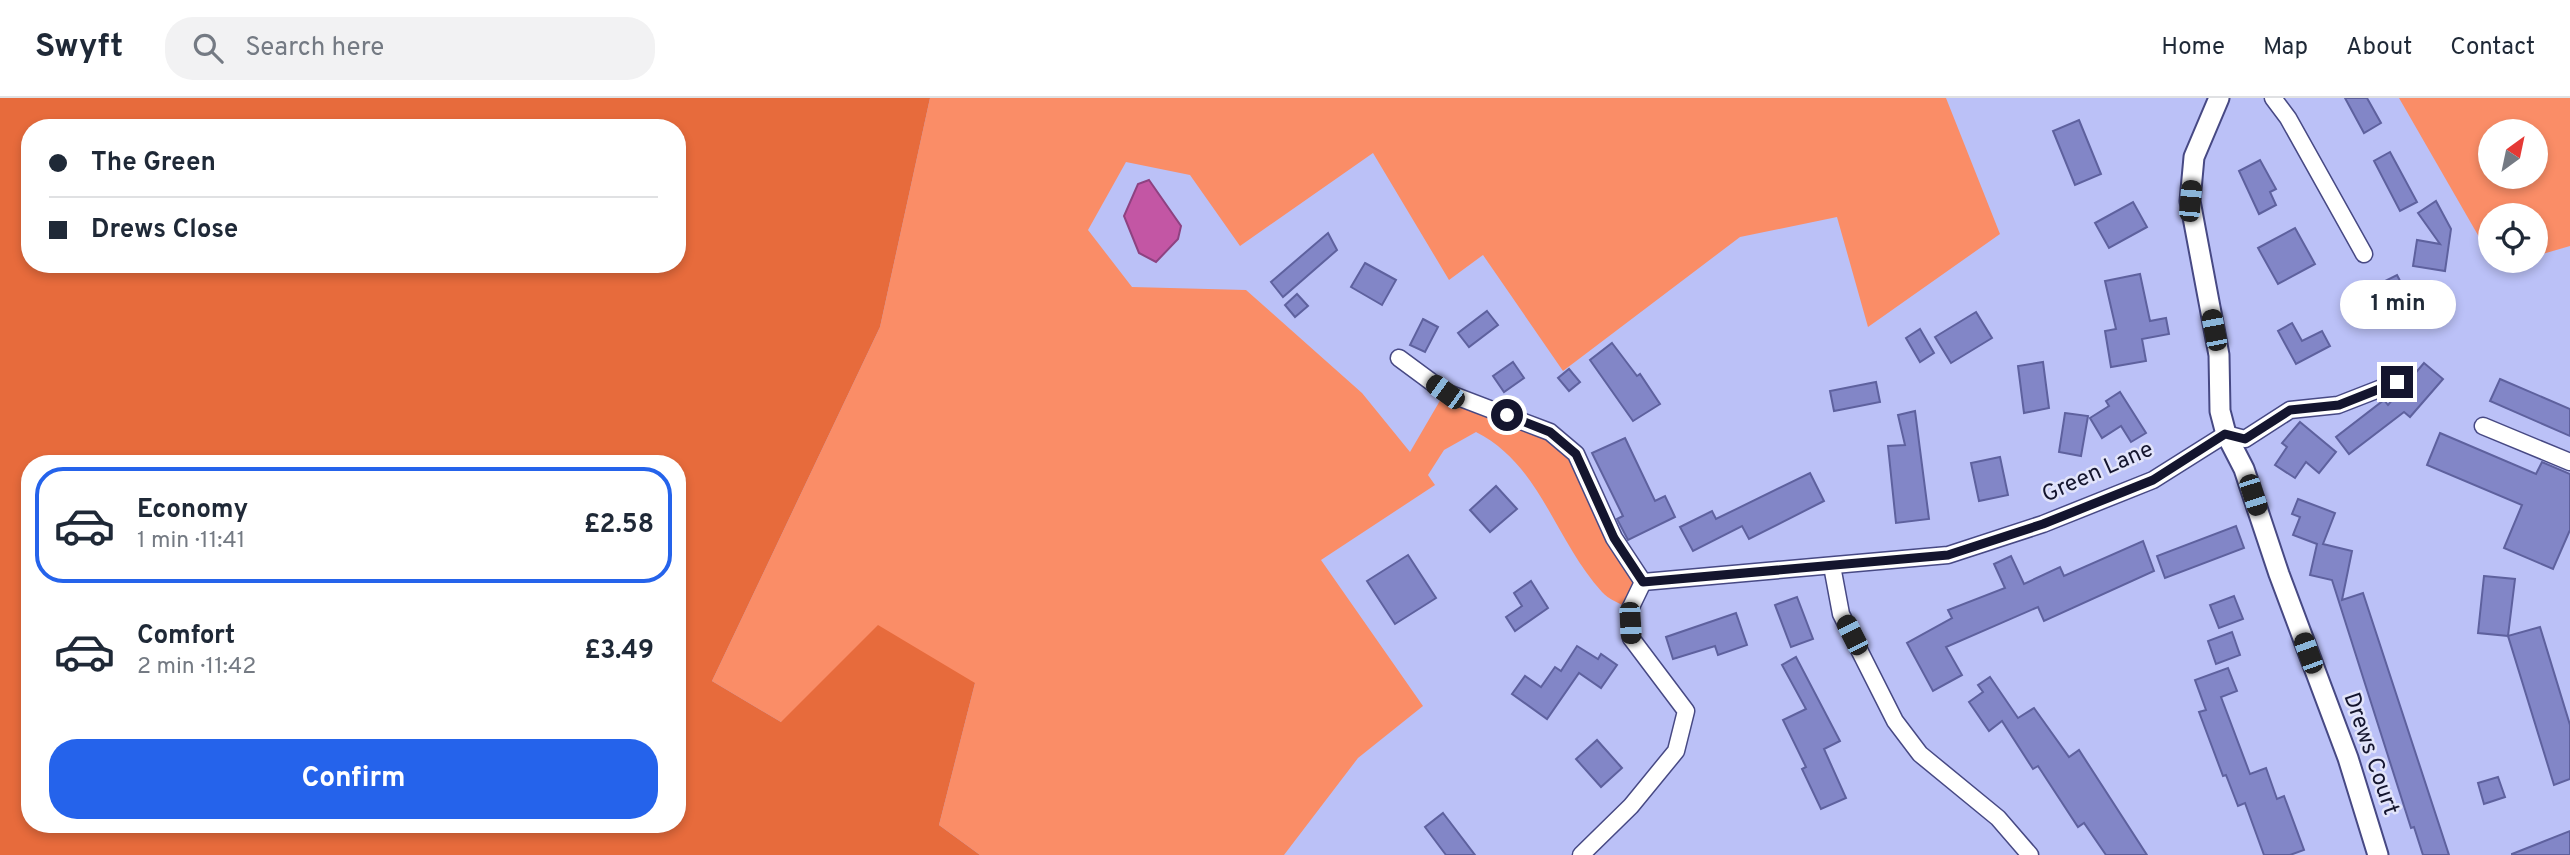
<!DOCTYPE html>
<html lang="en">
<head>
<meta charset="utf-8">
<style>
	body { margin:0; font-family:Overpass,sans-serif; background:#f2f2f3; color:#1f2937; height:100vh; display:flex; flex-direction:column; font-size:26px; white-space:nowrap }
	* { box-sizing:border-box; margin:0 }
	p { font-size:23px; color:#747a83 }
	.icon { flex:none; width:38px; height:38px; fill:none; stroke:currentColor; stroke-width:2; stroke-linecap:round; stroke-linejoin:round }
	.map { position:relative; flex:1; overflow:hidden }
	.drawer { position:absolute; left:21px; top:357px; width:665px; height:378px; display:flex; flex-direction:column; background:#fff; border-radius:28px; box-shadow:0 4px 10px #0003 }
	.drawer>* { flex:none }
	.top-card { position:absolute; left:21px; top:21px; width:665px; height:154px; border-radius:28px; box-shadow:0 4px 10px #0003; display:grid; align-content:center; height:154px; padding:0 28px; background:#fff }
	.needle { width:46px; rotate:33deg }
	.fabs { position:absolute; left:2478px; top:21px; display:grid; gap:14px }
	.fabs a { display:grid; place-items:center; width:70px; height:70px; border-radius:50%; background:#fff; box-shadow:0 4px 10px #0003; font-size:35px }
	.end { position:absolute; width:32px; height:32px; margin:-16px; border:9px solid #14152e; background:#fff; box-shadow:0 0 0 4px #fff }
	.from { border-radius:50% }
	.bubble { position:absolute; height:49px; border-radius:24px; background:#fff; box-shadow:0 4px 10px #0003; font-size:23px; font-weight:700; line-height:49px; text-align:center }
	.car { position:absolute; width:21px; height:42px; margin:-21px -10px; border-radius:9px; box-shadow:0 0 5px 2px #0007; background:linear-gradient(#222 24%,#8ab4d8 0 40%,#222 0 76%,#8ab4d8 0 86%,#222 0) }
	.top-card b { display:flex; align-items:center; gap:24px; height:66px; font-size:26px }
	.top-card b+b { border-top:2px solid #e0e1e3 }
	.top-card i { width:18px; height:18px; background:#1f2937 }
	ul { padding:12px 0 0; list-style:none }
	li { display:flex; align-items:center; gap:21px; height:116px; margin:0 14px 10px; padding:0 14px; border:4px solid transparent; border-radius:28px }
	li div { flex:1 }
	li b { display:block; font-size:26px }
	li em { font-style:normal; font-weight:700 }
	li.selected { border-color:#2563eb }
	li>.icon { width:63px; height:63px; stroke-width:1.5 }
	.action { display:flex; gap:14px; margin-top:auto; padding:14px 28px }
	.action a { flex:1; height:80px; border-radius:28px; background:#2563eb; color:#fff; font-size:28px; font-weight:700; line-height:80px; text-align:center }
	header { display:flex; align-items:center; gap:42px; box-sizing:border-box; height:98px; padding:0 35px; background:#fff; border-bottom:2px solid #e0e1e3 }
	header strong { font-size:33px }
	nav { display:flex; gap:38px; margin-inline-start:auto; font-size:24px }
	.search { width:490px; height:63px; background:#f2f2f3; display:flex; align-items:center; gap:18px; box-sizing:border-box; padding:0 24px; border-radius:28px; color:#747a83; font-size:26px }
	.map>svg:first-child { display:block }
	.green { fill:#fa8d67; fill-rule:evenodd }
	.forest { fill:#e76b3c; fill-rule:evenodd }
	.water { fill:#c356a4; stroke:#8e4281; stroke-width:2 }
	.building { fill:#8286c7; stroke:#5e619e; stroke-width:2 }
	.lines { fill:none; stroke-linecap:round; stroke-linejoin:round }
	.minor-casing { stroke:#474984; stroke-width:19 }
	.tertiary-casing { stroke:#474984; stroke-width:23 }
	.minor { stroke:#fff; stroke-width:16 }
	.tertiary { stroke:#fff; stroke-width:19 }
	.route { stroke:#14152e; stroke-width:9 }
	.labels { text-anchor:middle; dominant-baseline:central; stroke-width:5; stroke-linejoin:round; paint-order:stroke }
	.street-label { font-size:23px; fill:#14152e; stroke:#e2e4fa }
</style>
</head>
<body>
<header>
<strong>Swyft</strong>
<div class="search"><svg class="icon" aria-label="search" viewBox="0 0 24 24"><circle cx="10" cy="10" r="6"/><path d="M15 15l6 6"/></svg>Search here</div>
<nav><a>Home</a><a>Map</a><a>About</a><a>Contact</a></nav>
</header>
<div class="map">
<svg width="2570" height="757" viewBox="0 0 2570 757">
	<rect width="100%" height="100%" fill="#bbc1f7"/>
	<!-- green -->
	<g class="green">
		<path d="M930,0H1946L2000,136L1868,229L1837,119L1740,139L1563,273L1483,157L1449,182L1373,55L1240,148L1190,77L1126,64L1088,132L1132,189L1246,192L1362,295L1410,354L1445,294L1550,334L1576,356L1643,484L1630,511C1621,506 1608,501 1602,494C1554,441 1541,367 1476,334L1444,352L1428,377L1435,387L1321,462L1423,608L1358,660L1284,757H980L939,727L975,585L781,624L712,583L880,229Z"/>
		<path d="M2399,0H2570V148L2536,158V117H2490V158ZM2490,33H2536V79H2490Z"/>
	</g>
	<!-- forest -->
	<path class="forest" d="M0,0H930L880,229L712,583L781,624L878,527L975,585L939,727L980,757H0ZM30,30H677V166H30ZM30,366H677V726H30Z"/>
	<!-- water -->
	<path class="water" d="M1149,82L1181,128L1178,141L1156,164L1139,155L1124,118L1138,86Z"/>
	<!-- building -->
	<g class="building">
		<path d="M2345,0H2367L2381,25L2364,35Z"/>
		<path d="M2079,22L2101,76L2075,87L2053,33Z"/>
		<path d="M2390,54L2417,104L2400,113L2374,63Z"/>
		<path d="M2260,62L2276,91L2270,94L2276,107L2259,116L2239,73Z"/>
		<path d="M2436,103L2451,131L2445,173L2413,168L2417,142L2440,146L2418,115Z"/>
		<path d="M2133,104L2147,129L2109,150L2095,125Z"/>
		<path d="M2295,130L2315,166L2278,186L2258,150Z"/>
		<path d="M1328,135L1337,152L1283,199L1271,184Z"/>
		<path d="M1365,165L1396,182L1382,207L1351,189Z"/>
		<path d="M2140,176L2150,223L2166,220L2169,236L2142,241L2146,263L2111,269L2105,233L2116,231L2105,183Z"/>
		<path d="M2397,177L2411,204L2371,224L2357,197Z"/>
		<path d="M1297,196L1308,208L1295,219L1285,207Z"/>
		<path d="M1487,213L1498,227L1469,249L1458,235Z"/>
		<path d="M1976,214L1992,240L1951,265L1935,239Z"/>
		<path d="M1423,221L1438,229L1425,254L1410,247Z"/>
		<path d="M2292,225L2302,243L2322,233L2330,248L2296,266L2278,233Z"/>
		<path d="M1920,231L1934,255L1920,264L1906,240Z"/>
		<path d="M1612,245L1637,278L1640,276L1660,306L1633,323L1590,262Z"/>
		<path d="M1513,264L1524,280L1504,294L1493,278Z"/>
		<path d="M2043,264L2049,310L2024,315L2018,268Z"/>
		<path d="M2424,265L2443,281L2410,319L2404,314L2349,356L2336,339L2384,302L2388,307Z"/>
		<path d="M1569,271L1580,284L1569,293L1558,280Z"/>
		<path d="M2500,281L2570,311V338L2490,303Z"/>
		<path d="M1876,284L1880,304L1834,313L1830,293Z"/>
		<path d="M2120,294L2146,335L2131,344L2121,328L2102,340L2090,320L2109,308L2106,303Z"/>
		<path d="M1915,313L1929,421L1896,425L1888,348L1905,347L1898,317Z"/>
		<path d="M2065,315L2088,318L2081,358L2059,354Z"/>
		<path d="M2300,324L2336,354L2319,375L2306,364L2295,380L2275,367L2287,349L2282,345Z"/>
		<path d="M2440,335L2536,376L2542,364L2570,376V432L2553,471L2504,450L2522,407L2427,367Z"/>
		<path d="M1625,340L1655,403L1665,398L1675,419L1628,442L1617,421L1623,418L1592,355Z"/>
		<path d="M2000,359L2008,397L1979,403L1971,365Z"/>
		<path d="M1810,375L1824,403L1749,441L1742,428L1693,453L1680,429L1712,413L1716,421Z"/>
		<path d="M1496,388L1517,411L1490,434L1470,412Z"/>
		<path d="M2298,401L2335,415L2323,446L2352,453L2342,502L2363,495L2449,757H2423L2414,729L2411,730L2332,482L2310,477L2317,446L2293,437L2300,419L2292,416Z"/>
		<path d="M2236,428L2244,450L2165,480L2157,458Z"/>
		<path d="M2143,443L2154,473L2044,523L2038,509L1946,549L1962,577L1933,593L1907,545L1952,520L1948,512L2005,490L1994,466L2011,458L2024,486L2060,469L2064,478Z"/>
		<path d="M1408,457L1436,500L1395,526L1367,483Z"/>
		<path d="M2484,478L2515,481L2508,538L2540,529L2570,627V681L2554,687L2508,538L2478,535Z"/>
		<path d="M1531,483L1548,510L1515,533L1506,519L1522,508L1514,495Z"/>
		<path d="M2234,498L2243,521L2219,530L2210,507Z"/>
		<path d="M1797,499L1813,541L1791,549L1775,507Z"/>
		<path d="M1736,515L1747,547L1718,557L1715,548L1673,561L1666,539Z"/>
		<path d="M2232,534L2240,557L2216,566L2208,543Z"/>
		<path d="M1577,548L1598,561L1601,556L1617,567L1601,590L1579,575L1547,621L1512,596L1525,578L1541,589L1555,569L1561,573Z"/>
		<path d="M1796,559L1840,643L1824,651L1846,700L1821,711L1802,671L1806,669L1783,622L1806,611L1782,567Z"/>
		<path d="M2228,570L2237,593L2221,599L2250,676L2266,670L2277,701L2284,698L2304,752L2290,757H2264L2245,705L2238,708L2226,677L2223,678L2199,614L2206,612L2195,582Z"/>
		<path d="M1990,579L2018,620L2034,610L2069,659L2079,652L2147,757H2106L2084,725L2078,729L2038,668L2033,671L2002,623L1989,633L1969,604L1983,594L1978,587Z"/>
		<path d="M1597,642L1622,670L1601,689L1576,661Z"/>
		<path d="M2498,679L2505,699L2484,706L2478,685Z"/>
		<path d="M1443,715L1475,757H1446L1425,729Z"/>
		<path d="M2570,733V757H2512V756Z"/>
	</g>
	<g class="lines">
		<!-- minor casing -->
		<g class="minor-casing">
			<g id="minor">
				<path d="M2273,0L2288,20L2364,156"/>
				<path d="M1399,260L1445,294L1550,334L1576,356L1614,440L1643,484"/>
				<path d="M2483,328L2570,364"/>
				<path d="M1832,468L1841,516L1895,623L1920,656L1998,720L2030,757"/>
				<path d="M1643,484L1948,457L2043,426L2153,382L2226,336L2245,341L2290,312L2338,307L2397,284"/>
				<path d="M1581,757L1631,708L1676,653L1686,613L1631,540L1630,511L1643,484"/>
			</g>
		</g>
		<!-- tertiary casing -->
		<g class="tertiary-casing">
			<path id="tertiary" d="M2219,0L2194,59L2190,103L2219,257L2220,313L2226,336L2244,371L2279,476L2348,660L2378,757"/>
		</g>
		<!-- minor -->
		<use href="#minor" class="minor"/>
		<!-- tertiary -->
		<use href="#tertiary" class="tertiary"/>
	</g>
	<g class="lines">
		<!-- route -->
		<path class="route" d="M1507,317L1550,334L1576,356L1614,440L1643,484L1948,457L2043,426L2153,382L2225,336L2245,341L2290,312L2339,307L2397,284"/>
	</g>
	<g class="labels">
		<!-- street labels -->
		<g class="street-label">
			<text transform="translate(2098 375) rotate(-24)">Green Lane</text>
			<text transform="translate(2370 656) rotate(71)">Drews Court</text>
		</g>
	</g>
</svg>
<div class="fabs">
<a><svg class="needle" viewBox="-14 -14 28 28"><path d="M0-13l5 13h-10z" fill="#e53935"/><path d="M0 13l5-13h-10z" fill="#747a83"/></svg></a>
<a><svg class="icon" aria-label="locate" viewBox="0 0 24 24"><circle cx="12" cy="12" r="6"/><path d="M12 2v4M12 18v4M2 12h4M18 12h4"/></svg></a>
</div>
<i class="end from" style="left:1507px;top:317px"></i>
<i class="end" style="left:2397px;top:284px"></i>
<div class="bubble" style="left:2340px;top:182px;width:116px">1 min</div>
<i class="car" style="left:2190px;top:103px;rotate:5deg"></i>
<i class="car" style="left:2214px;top:232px;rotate:349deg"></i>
<i class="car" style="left:1445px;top:294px;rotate:306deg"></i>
<i class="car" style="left:2253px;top:397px;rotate:162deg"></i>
<i class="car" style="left:1630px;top:525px;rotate:177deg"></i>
<i class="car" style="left:1852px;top:537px;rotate:333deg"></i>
<i class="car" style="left:2308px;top:555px;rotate:340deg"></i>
<div class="top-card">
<b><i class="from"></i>The Green</b>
<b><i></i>Drews Close</b>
</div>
<section class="drawer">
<ul>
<li class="selected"><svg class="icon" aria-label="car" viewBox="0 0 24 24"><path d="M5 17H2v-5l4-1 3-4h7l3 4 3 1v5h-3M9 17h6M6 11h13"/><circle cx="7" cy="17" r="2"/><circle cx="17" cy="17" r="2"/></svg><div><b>Economy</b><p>1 min · 11:41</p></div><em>£2.58</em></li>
<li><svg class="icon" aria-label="car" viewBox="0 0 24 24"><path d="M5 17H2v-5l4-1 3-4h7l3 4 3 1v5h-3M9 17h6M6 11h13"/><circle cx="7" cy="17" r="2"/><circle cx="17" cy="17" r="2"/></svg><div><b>Comfort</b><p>2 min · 11:42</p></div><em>£3.49</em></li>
</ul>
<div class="action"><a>Confirm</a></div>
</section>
</div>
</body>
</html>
